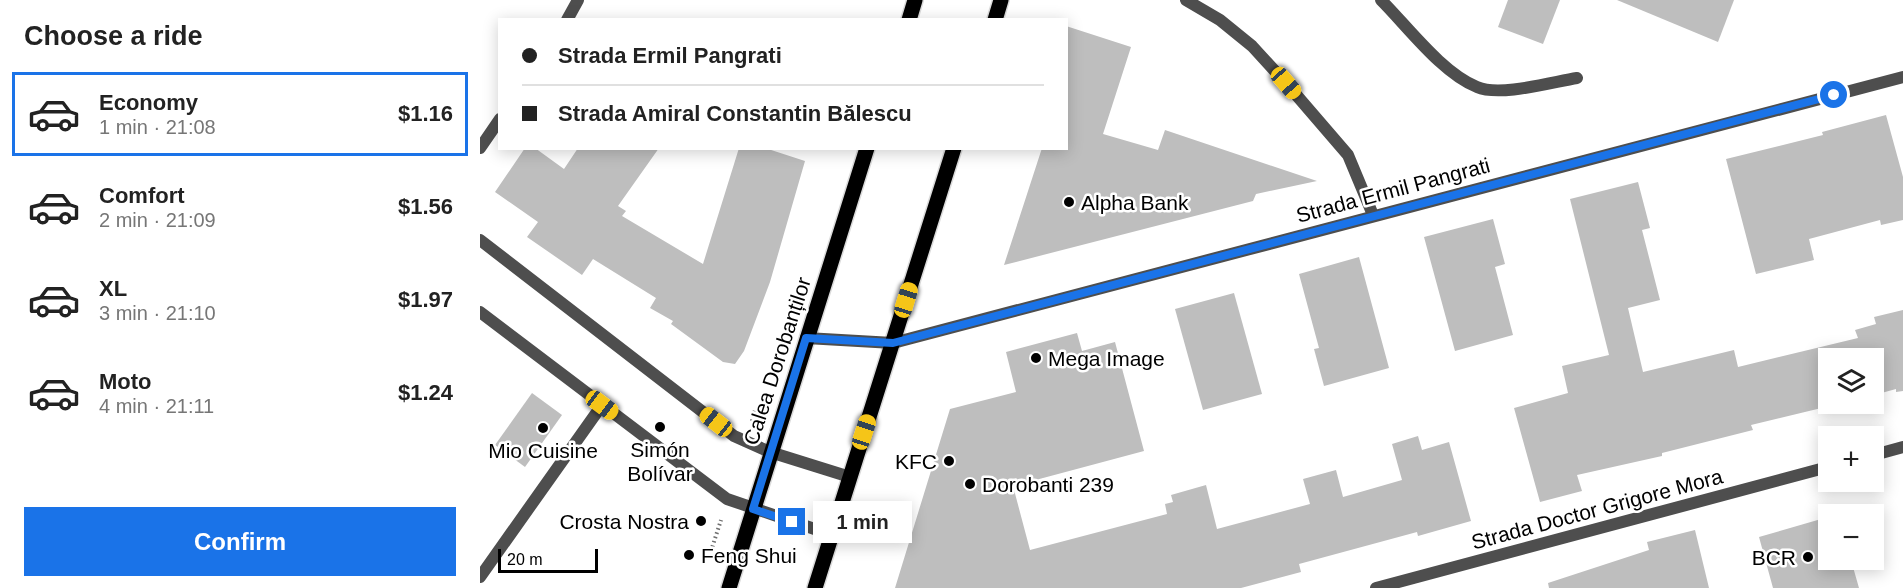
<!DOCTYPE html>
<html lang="en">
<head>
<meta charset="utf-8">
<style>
	body { margin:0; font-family:Arial,sans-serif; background:#f6f6f6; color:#222; height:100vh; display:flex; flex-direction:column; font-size:22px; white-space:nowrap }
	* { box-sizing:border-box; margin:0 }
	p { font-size:20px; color:#767676 }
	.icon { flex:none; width:33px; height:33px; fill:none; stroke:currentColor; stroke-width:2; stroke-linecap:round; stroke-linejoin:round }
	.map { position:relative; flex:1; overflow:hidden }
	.panel { display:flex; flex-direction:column; background:#fff; width:480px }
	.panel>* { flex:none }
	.banner { position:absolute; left:18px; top:18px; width:570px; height:132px; border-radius:0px; box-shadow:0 3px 15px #0003; display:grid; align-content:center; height:132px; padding:0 24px; background:#fff }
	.controls { position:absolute; left:1338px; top:348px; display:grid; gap:12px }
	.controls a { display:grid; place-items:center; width:66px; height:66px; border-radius:0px; background:#fff; box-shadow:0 3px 15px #0003; font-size:30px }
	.scale { position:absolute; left:18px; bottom:15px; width:100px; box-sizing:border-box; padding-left:6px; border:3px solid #000; border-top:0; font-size:16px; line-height:21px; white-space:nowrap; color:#000; -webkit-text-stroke:4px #fff; paint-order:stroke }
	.end { position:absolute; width:27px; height:27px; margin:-14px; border:8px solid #1a73e8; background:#fff; box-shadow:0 0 0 3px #fff }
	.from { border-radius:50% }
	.bubble { position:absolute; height:42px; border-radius:0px; background:#fff; box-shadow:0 3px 15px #0003; font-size:20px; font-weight:800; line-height:42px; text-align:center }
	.car { position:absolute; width:18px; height:36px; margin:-18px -9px; border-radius:8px; box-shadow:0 0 4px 2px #0007; background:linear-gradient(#f5c518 24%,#345 0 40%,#f5c518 0 76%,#345 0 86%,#f5c518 0) }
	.banner b { display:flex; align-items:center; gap:21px; height:57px; font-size:22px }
	.banner b+b { border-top:2px solid #e0e0e0 }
	.banner i { width:15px; height:15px; background:#222 }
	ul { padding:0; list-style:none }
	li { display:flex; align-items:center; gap:18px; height:84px; margin:0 12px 9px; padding:0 12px; border:3px solid transparent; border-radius:0px }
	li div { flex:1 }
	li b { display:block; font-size:22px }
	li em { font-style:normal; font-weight:800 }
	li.selected { border-color:#1a73e8 }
	li>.icon { width:54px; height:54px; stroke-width:1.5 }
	h2 { padding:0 24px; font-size:27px; line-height:72px }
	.primary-button { display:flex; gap:12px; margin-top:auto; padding:12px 24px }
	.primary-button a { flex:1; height:69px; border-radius:0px; background:#1a73e8; color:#fff; font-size:24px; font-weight:800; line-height:69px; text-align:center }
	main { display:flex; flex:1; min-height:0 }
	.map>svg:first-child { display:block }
	.building { fill:#bebebe }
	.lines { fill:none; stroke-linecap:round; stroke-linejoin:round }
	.primary-casing { stroke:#dbdbdb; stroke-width:18 }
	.path { stroke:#707070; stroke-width:4; stroke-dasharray:1.5 3; stroke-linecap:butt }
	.service { stroke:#4e4e4e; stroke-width:12 }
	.minor { stroke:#4e4e4e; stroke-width:12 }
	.primary { stroke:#000; stroke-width:15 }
	.route { stroke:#1a73e8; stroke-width:8 }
	.poi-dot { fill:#000; stroke:#fff; stroke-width:2 }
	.labels { text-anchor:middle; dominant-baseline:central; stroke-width:5; stroke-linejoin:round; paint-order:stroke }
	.street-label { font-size:21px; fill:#000; stroke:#fff }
	.poi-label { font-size:21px; fill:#000; stroke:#fff; text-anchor:start }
</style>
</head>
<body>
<main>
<section class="panel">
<h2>Choose a ride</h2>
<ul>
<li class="selected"><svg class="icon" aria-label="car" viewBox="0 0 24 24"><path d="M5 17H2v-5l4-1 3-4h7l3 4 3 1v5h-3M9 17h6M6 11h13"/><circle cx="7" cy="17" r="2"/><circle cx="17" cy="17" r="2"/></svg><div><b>Economy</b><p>1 min · 21:08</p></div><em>$1.16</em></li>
<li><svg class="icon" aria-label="car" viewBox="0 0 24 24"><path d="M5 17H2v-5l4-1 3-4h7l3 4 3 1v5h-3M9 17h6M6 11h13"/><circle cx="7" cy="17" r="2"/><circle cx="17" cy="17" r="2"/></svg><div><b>Comfort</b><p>2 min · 21:09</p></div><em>$1.56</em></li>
<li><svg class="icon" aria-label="car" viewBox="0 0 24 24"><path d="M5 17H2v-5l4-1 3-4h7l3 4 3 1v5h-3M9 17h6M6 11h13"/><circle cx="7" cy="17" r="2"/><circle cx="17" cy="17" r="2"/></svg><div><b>XL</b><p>3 min · 21:10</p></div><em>$1.97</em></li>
<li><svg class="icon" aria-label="car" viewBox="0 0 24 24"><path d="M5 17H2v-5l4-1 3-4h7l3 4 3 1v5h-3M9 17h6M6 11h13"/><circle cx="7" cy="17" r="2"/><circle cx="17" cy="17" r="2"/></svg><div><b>Moto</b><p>4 min · 21:11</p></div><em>$1.24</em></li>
</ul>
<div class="primary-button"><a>Confirm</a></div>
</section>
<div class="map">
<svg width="1423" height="588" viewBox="0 0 1423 588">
	<rect width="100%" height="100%" fill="#fff"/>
	<!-- building -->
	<g class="building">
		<path d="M1028,0H1080L1063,44L1018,27Z"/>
		<path d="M1137,0H1254L1238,42Z"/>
		<path d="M586,26L651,47L623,134L678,150L685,130L837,181L776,194L773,201L524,265L562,148H586Z"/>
		<path d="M1406,115L1423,177V220L1401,225L1400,220L1329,239L1334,260L1276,274L1246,159L1343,135L1342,132Z"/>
		<path d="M45,148H55L84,169L98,148H179L138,206L146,211L142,216L223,264L259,148H285L325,161L290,282L264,351L255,364L243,362L191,324L193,321L170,308L176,298L113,259L102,275L47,237L58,222L15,192Z"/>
		<path d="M1158,182L1170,228L1162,230L1180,300L1148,308L1163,372L1254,350L1258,367L1378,338L1375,330L1396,324L1394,317L1423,310V391L1416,392V389L1394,395V358H1348V404H1358L1271,425L1273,430L1182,453V456L1097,475L1102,491L1060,502L1034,408L1088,393L1082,366L1129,355L1090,199Z"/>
		<path d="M1013,219L1025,264L1015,267L1033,335L975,351L944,237Z"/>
		<path d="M879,257L909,368L844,386L834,349L839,348L819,274Z"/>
		<path d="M754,293L782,394L723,410L695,309Z"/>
		<path d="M597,333L602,351L635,342L664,451L533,486L550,550L687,514L685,504L693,502L691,495L726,485L737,529L830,504L823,479L856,470L863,497L922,480L912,444L938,436L942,450L969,442L991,521L938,536L937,532L819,564L821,572L761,588H415L470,409L536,392L526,352Z"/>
		<path d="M52,393L82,415L45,467L15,445Z"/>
		<path d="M1348,517V560H1371L1379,588H1293L1279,537Z"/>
		<path d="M1215,530L1229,588H1069L1068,583L1169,550L1167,542Z"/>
	</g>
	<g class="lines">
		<!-- primary casing -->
		<g class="primary-casing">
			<g id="primary">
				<path d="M429,20L435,0"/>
				<path d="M515,20L521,0"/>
				<path d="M249,588L387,148"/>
				<path d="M335,588L474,148"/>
			</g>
		</g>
		<!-- path -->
		<g class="path">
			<path d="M272,421L275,410"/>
			<path d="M231,551L241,520"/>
		</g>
		<!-- service -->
		<g class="service">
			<path d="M901,0C928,27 962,73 997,87C1020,97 1072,82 1097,78"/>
			<path d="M0,577L122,405"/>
		</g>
		<!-- minor -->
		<g class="minor">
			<path d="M706,0L740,20L772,46L806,83L868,155L893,215"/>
			<path d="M87,20L98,0"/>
			<path d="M0,148L20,119"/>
			<path d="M0,240L254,436L290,452L370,477"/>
			<path d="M0,312L247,499L352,535"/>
			<path d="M326,338L413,343L1423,77"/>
			<path d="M1394,455L1423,447"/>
			<path d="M896,588L1348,467"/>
		</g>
		<!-- primary -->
		<use href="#primary" class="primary"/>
	</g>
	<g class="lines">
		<!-- route -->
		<path class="route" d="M312,522L273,509L326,338L413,343L1354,95"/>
	</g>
	<!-- markers -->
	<g class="poi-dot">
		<circle cx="589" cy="202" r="6"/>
		<circle cx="556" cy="358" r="6"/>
		<circle cx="180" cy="427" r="6"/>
		<circle cx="63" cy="428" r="6"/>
		<circle cx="469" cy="461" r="6"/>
		<circle cx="490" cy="484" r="6"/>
		<circle cx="221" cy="521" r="6"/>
		<circle cx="209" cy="555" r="6"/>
		<circle cx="1328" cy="557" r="6"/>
	</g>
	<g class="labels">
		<!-- street labels -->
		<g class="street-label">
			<text transform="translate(913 190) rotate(-15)">Strada Ermil Pangrati</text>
			<text transform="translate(297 361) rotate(-72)">Calea Dorobanților</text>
			<text transform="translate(1117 509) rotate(-15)">Strada Doctor Grigore Mora</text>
		</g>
		<!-- poi labels -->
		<g class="poi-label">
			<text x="601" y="202">Alpha Bank</text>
			<text x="568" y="358">Mega Image</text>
			<text x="180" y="449" text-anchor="middle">Simón<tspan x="180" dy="24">Bolívar</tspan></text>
			<text x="63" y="450" text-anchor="middle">Mio Cuisine</text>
			<text x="457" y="461" text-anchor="end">KFC</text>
			<text x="502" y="484">Dorobanti 239</text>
			<text x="209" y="521" text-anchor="end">Crosta Nostra</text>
			<text x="221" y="555">Feng Shui</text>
			<text x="1316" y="557" text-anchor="end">BCR</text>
		</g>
	</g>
</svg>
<div class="controls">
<a><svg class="icon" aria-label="layers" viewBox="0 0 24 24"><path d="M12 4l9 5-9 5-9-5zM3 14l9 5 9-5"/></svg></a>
<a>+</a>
<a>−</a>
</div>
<div class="scale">20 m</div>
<i class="end from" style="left:1354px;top:95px"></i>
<i class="end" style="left:312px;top:522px"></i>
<div class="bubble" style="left:333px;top:501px;width:99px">1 min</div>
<i class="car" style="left:806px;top:83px;rotate:139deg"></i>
<i class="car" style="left:426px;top:300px;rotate:17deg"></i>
<i class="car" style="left:122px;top:405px;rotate:127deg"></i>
<i class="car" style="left:236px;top:422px;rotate:308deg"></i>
<i class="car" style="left:384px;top:432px;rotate:18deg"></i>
<div class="banner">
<b><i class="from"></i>Strada Ermil Pangrati</b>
<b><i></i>Strada Amiral Constantin Bălescu</b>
</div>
</div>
</main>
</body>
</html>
